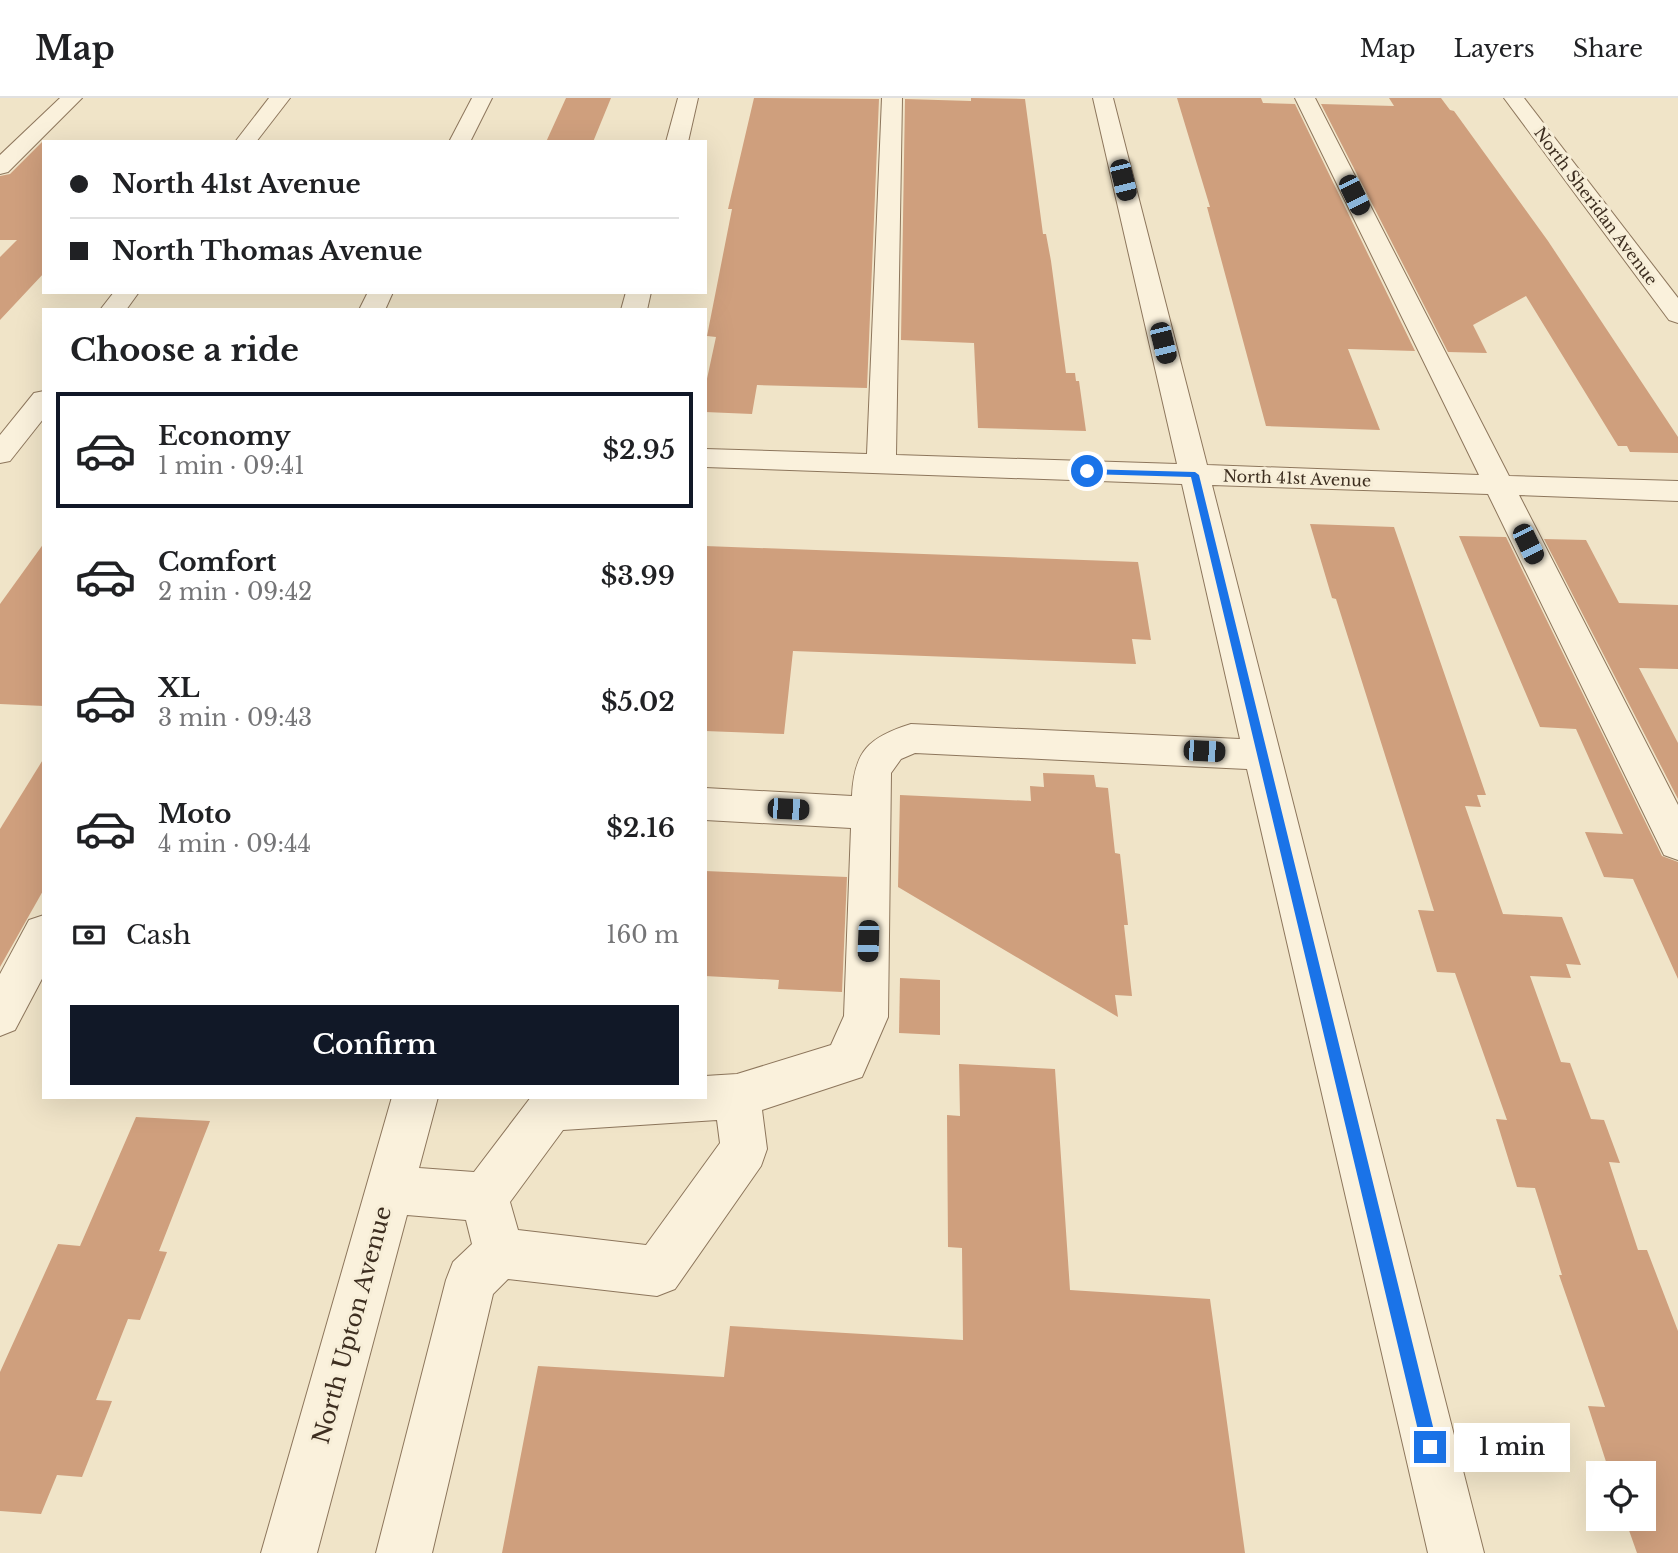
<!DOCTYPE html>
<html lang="en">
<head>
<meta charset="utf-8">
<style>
	body { margin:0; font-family:"Libre Baskerville",serif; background:#f6f6f6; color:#202124; height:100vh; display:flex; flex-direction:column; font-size:26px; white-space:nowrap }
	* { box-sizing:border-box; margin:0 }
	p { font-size:23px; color:#757577 }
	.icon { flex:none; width:38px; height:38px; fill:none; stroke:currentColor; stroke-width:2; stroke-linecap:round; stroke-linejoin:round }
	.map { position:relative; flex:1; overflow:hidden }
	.drawer { position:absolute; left:42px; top:210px; width:665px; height:791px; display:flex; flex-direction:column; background:#fff; border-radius:0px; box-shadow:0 7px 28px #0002 }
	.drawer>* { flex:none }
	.hud { position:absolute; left:42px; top:42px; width:665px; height:154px; border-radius:0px; box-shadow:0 7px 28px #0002; display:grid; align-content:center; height:154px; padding:0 28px; background:#fff }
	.fabs { position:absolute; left:1586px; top:1363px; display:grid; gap:14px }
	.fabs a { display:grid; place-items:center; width:70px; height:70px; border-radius:0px; background:#fff; box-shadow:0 7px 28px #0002; font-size:35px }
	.end { position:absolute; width:32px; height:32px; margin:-16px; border:9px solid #1a73e8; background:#fff; box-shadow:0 0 0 4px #fff }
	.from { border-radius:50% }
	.bubble { position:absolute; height:49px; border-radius:0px; background:#fff; box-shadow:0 7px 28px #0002; font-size:23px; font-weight:600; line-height:49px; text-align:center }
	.car { position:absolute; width:21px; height:42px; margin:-21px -10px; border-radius:9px; box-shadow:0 0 5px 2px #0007; background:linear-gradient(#222 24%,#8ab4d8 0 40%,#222 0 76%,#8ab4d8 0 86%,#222 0) }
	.hud b { display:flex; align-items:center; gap:24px; height:66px; font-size:26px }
	.hud b+b { border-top:2px solid #e0e0e0 }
	.hud i { width:18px; height:18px; background:#202124 }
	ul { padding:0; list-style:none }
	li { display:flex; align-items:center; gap:21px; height:116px; margin:0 14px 10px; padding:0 14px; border:4px solid transparent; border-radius:0px }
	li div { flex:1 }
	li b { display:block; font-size:26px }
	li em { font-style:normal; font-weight:600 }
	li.current { border-color:#111827 }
	li>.icon { width:63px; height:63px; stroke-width:1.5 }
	h2 { padding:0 28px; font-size:32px; line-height:84px }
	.pay { display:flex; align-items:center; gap:18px; height:77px; padding:0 28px; font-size:26px }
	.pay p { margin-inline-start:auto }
	.action { display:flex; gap:14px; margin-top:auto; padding:14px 28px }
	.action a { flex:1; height:80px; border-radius:0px; background:#111827; color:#fff; font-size:28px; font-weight:600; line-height:80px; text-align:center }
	header { display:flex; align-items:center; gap:42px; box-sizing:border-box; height:98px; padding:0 35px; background:#fff; border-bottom:2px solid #e0e0e0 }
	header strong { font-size:33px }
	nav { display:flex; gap:38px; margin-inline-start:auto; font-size:24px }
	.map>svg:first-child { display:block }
	.building { fill:#cf9f7d }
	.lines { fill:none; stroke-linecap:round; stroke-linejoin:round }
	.minor-casing { stroke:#8d765c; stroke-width:2 }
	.minor { fill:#faf1dc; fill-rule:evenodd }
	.route { fill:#1a73e8 }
	.labels { text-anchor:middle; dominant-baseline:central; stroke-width:6; stroke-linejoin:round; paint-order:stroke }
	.far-street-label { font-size:16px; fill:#3d2e20; stroke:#f7eed8 }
	.near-street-label { font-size:23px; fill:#3d2e20; stroke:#f7eed8 }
</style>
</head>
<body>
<header>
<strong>Map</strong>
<nav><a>Map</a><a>Layers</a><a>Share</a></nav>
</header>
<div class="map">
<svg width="1678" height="1455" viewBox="0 0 1678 1455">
	<rect width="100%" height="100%" fill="#f0e4c8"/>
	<!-- building -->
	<g class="building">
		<path d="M566,0H611L593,44H546Z"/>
		<path d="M754,0L879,1L867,290L757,287L752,316L705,314V290L716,239L707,238L732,111H728Z"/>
		<path d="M971,0L1025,1L1043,136H1046L1051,163L1066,275H1075L1076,283H1079L1086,333L978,330L974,245L901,242L905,1L971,3Z"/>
		<path d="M1177,0H1261L1263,5L1295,6L1415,253L1348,251L1380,332L1266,328L1207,109H1210Z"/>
		<path d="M1389,0H1441L1450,12L1454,13L1548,143L1678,339V355L1630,354L1627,348H1618L1526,198L1473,227L1487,255L1448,254L1321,6L1394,8Z"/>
		<path d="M44,42V175L0,222V159L17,142H0V78L10,76Z"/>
		<path d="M1310,426L1394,429L1486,697H1477L1481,709L1465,708L1503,816L1562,819L1581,867L1566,866L1571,880L1530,878L1561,964L1570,965L1591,1021L1604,1022L1620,1065L1609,1064L1638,1152H1647L1678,1233V1455H1637L1625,1421H1643V1376H1610L1588,1308L1605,1309L1559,1177H1562L1535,1090L1517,1089L1496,1021L1507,1022L1455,875L1437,874L1418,812L1434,813L1336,501L1332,500Z"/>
		<path d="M1459,438L1506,439L1662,758L1678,764V881L1633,781L1604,779L1585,734L1623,736L1576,631L1540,629Z"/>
		<path d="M1544,441L1586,442L1619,505L1678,507V571L1639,570L1678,645V701Z"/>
		<path d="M44,445V608L0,606V506Z"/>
		<path d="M705,448L1138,464L1151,542L1132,541L1136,566L793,553L784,636L705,633Z"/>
		<path d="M44,660V791L0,869V731Z"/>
		<path d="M1043,675L1094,677L1096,689L1108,690L1115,755L1120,756L1128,827H1124L1132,898L1115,897L1118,919L898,789L900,697L1031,703L1030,688L1044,689Z"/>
		<path d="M705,773L847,779L842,894L778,891L779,882L705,878Z"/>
		<path d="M900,880L940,882V937L899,935Z"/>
		<path d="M959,966L1055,971L1070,1192L1210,1201L1245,1455H502L538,1268L724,1279L730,1228L963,1242L962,1150L948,1149L947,1017L960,1018Z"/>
		<path d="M136,1019L210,1023L159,1153L167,1154L140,1222L128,1221L96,1302L112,1303L82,1379L57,1377L41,1416L0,1413V1274L58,1146L80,1148Z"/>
	</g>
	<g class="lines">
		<!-- minor casing -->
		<g class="minor-casing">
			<g id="minor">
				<path d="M60,0H82L8,74L0,76V57Z"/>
				<path d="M269,0H290L256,44H235Z"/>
				<path d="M472,0H492L470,44H449Z"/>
				<path d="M678,0H698L688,44H666Z"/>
				<path d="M882,0H902L896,357L1177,366L1093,0H1113L1207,367L1479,377L1295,0H1315L1509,378L1678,383V403L1519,397L1678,707V762L1664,757L1488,396L1212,387L1484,1455H1428L1247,671L915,655L901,661L891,675L888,919L862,979L762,1012L767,1051L761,1068L675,1191L657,1198L508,1181L493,1196L432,1455H376L446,1182L453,1164L472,1146L466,1122L407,1117L317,1455H261L392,999H438L419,1070L474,1074L531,999H705V978L737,976L831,947L844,918L851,730L705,722V690L852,698C854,653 869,639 911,626L1240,641L1182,386L705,369V351L867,356ZM717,1022L720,1045L646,1147L518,1132L510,1104L563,1032Z"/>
				<path d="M1504,0H1524L1678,200V225L1669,222Z"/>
				<path d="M114,194H139L126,212H100Z"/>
				<path d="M368,194H393L385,212H359Z"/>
				<path d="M626,194H651L647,212H621Z"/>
				<path d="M44,293V320L10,363L0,365V337L34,295Z"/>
				<path d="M44,817V877L15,932L0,938V876L29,822Z"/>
			</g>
		</g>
		<!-- minor -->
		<use href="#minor" class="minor"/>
	</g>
	<!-- route -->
	<path class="route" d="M1084,371L1195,374L1199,377L1438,1349L1436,1354L1430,1357L1424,1354L1422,1349L1191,379L1087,376L1083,373Z"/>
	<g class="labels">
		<!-- far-street labels -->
		<g class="far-street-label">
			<text transform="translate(1596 108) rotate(53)">North Sheridan Avenue</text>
			<text transform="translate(1297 380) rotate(2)">North 41st Avenue</text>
		</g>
		<!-- near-street labels -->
		<g class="near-street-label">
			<text transform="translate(352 1227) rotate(-75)">North Upton Avenue</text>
		</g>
	</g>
</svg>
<div class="fabs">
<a><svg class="icon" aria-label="locate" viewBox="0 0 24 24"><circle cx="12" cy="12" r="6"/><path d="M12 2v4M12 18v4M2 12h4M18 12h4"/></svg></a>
</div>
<i class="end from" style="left:1087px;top:373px"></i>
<i class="end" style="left:1430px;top:1349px"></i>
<div class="bubble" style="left:1454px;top:1325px;width:116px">1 min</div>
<i class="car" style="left:1123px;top:82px;rotate:166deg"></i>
<i class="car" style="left:1354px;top:97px;rotate:154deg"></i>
<i class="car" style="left:1163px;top:245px;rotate:166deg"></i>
<i class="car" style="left:1528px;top:446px;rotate:154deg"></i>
<i class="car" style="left:1204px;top:653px;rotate:93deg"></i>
<i class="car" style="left:788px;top:711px;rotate:93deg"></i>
<i class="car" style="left:868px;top:843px;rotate:182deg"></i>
<div class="hud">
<b><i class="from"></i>North 41st Avenue</b>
<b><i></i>North Thomas Avenue</b>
</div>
<section class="drawer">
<h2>Choose a ride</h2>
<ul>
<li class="current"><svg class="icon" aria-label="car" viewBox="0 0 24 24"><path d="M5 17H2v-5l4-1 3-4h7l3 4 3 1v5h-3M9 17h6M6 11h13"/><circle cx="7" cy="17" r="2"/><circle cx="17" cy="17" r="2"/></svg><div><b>Economy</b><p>1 min · 09:41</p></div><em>$2.95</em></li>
<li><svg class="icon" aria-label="car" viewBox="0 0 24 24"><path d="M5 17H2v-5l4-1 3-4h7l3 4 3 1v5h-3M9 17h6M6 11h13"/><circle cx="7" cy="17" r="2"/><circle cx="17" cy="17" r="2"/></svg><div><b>Comfort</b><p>2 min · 09:42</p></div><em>$3.99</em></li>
<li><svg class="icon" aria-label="car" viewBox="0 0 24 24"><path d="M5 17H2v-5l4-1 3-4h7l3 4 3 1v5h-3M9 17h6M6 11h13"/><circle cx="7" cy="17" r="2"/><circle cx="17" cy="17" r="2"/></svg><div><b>XL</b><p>3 min · 09:43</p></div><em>$5.02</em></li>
<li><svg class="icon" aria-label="car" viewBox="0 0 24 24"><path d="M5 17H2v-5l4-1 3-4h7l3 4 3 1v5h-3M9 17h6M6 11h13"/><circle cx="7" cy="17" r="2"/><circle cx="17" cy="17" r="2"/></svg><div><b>Moto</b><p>4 min · 09:44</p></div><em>$2.16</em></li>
</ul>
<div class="pay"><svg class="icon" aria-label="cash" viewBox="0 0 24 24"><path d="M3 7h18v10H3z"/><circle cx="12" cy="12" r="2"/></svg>Cash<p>160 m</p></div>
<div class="action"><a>Confirm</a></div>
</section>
</div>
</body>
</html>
